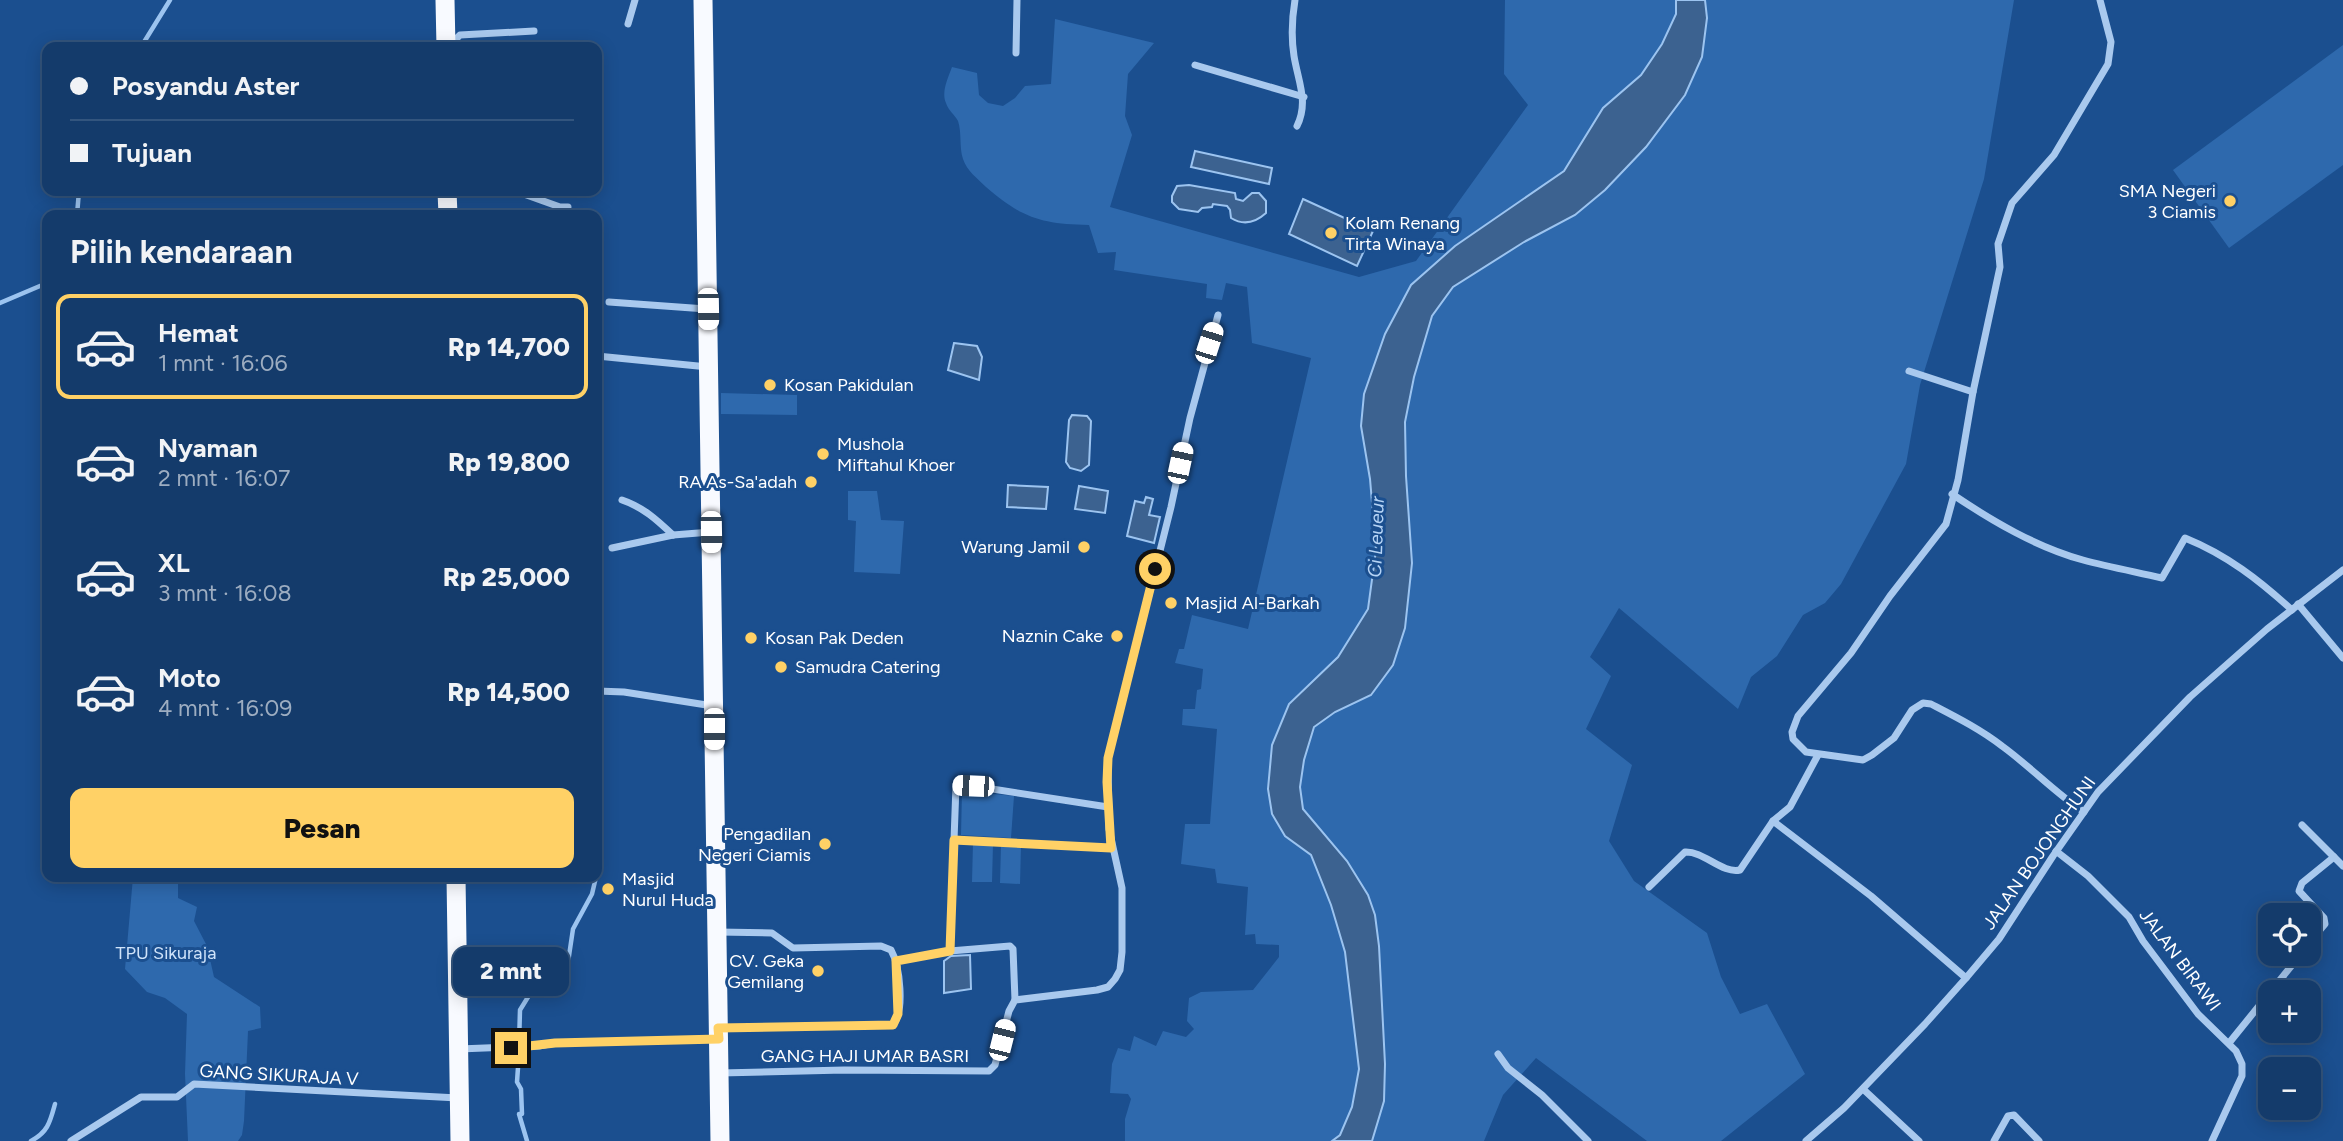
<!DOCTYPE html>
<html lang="id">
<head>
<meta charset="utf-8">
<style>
	body { margin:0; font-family:Figtree,sans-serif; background:#214673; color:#f1f3f6; height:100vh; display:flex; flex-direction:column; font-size:26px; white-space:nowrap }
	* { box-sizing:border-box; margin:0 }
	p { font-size:23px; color:#9dadc1 }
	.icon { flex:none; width:38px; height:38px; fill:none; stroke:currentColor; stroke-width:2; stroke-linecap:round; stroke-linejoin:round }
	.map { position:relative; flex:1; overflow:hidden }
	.sheet { position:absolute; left:42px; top:210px; width:560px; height:672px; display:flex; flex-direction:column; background:#143b6b; border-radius:14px; box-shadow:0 4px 18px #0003,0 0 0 2px #33557e }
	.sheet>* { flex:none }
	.top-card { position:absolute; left:42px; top:42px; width:560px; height:154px; border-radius:14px; box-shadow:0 4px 18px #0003,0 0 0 2px #33557e; display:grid; align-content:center; height:154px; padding:0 28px; background:#143b6b }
	.buttons { position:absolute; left:2258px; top:903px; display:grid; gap:14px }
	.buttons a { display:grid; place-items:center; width:63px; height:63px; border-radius:14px; background:#143b6b; box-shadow:0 4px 18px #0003,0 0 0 2px #33557e; font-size:35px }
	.end { position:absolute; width:32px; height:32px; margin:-16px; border:9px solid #ffd166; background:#111; box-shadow:0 0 0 4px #111 }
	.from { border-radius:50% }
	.bubble { position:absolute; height:49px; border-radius:14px; background:#143b6b; box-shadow:0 4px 18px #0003,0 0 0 2px #33557e; font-size:23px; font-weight:800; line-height:49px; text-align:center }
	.car { position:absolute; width:21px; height:42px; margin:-21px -10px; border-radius:9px; box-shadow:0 0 5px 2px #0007; background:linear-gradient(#fff 24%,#345 0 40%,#fff 0 76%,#345 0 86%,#fff 0) }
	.top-card b { display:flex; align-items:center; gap:24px; height:66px; font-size:26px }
	.top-card b+b { border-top:2px solid #33557e }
	.top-card i { width:18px; height:18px; background:#f1f3f6 }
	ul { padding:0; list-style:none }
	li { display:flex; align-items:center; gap:21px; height:105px; margin:0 14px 10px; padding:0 14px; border:4px solid transparent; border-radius:14px }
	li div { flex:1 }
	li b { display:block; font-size:26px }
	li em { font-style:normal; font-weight:800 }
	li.on { border-color:#ffd166 }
	li>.icon { width:63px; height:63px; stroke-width:1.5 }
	h2 { padding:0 28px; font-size:32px; line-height:84px }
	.action { display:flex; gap:14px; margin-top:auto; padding:14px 28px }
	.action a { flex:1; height:80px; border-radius:14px; background:#ffd166; color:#111; font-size:28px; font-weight:800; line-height:80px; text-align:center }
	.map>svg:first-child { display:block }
	.green { fill:#2e69ad }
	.water { fill:#3c6290; stroke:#9cc4f0; stroke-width:2 }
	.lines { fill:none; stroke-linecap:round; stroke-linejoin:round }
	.stream { stroke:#9cc4f0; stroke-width:4.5 }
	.minor { stroke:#a9c9ee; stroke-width:7 }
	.trunk { stroke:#f8faff; stroke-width:19 }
	.route { stroke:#ffd166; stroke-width:9 }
	.poi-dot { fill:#ffd166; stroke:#1b4f8f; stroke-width:2.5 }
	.labels { text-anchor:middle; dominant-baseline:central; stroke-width:6; stroke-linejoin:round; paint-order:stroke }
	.poi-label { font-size:18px; fill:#fff; stroke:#1b4f8f; text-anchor:start }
	.street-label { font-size:18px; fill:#fff; stroke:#1b4f8f }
	.park-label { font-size:18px; fill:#cfe3fa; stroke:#1b4f8f }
	.water-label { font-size:19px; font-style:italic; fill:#b5d3f5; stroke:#1b4f8f }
</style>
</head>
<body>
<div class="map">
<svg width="2343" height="1141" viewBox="0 0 2343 1141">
	<rect width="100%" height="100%" fill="#1b4f8f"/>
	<!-- green -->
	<g class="green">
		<path d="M1505,0H1676V14L1662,44L1642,75L1603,108L1564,171L1455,246L1411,285L1361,426L1370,479L1377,550L1368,609L1338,657L1289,704L1272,814L1285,836L1311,855L1331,905L1345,952L1359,1069L1352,1107L1340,1135L1332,1141H1125V1119L1131,1099L1128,1094L1110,1093L1112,1064L1118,1048L1130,1051L1134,1036L1156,1046L1163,1031L1186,1037L1194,1029L1187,1021L1189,998L1201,992L1253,990L1279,957V945L1256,944L1255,934L1245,935L1248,887L1217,883L1215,869L1181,864L1185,824H1210L1217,729L1182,725L1183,709H1195L1197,690L1201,689L1203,669L1175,663L1179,649H1184L1192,615L1248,629L1311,358L1252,343L1247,287L1226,283L1222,300L1206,298L1207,284L1114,270L1116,252L1098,253L1089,225C1041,224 1022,218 986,187C977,178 967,171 963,159C959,147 962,133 958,121C955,115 948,110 946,103C941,92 948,78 952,67L977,73L979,95L988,103L1003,106L1015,98L1025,86L1051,84L1055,19L1154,43L1128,74L1125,116L1132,135L1110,207L1359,277L1416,261L1528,105L1504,74Z"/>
		<path d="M1705,0H2014L1984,179L1920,385L1906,464L1841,584L1825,603L1803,615L1777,656L1751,677L1738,709L1619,608L1590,657L1611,676L1586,729L1632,765L1609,841L1634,881L1707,933L1721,977L1740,1014L1767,1004L1805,1074L1721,1141H1647L1536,1058L1503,1095L1484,1141H1372L1384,1101L1385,1064L1379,946L1321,831L1303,809L1300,787L1304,760L1314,727L1335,712L1372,695L1393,665L1405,628L1412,563L1406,476L1405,422L1414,377L1432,316L1453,287L1524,242L1575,215L1707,18Z"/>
		<path d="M2343,45V165L2229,248L2173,170Z"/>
		<path d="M721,393L797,395V415L721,414Z"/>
		<path d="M848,491H877L881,520L904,521L900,574L854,572L856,521L848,520Z"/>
		<path d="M962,791L1014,796L1011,838L961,835Z"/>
		<path d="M973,843L993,844L992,882H972Z"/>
		<path d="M1001,845H1021L1020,884L1000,883Z"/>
		<path d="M133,877H178V898L197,907L194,921L207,946L214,977L260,1007L261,1028L248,1031L244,1121L242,1135L238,1141H188L185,1074L187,1014L165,998L147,992L125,969Z"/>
	</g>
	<!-- water -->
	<g class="water">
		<path d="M1676,0H1705L1707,18L1702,57L1685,95L1646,147L1605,190L1575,215L1524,242L1453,287L1432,316L1414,377L1405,422L1406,476L1412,563L1405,628L1393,665L1371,695L1335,712L1314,727L1304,760L1300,787L1303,809L1347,861L1368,895L1375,915L1379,946L1385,1064L1384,1101L1372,1141H1332L1340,1135L1352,1107L1359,1069L1345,952L1331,905L1311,855L1285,836L1272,814L1268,789L1272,745L1289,704L1338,657L1368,609L1376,550L1370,479L1361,426L1364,394L1385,334L1411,285L1455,246L1564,171L1603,108L1641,75L1662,44L1676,14Z"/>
		<path d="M1195,151L1272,168L1269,184L1191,167Z"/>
		<path d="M1189,185L1235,193L1236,199L1243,201L1252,193H1259L1266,201V213C1255,223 1244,226 1231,218L1230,210L1227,206L1213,204L1212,207L1202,208L1198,212L1179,209L1172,202V196L1177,186Z"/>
		<path d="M1303,199L1373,231L1357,266L1289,234Z"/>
		<path d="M954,343L977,346L982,357L979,380L948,370Z"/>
		<path d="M1072,415L1087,416L1091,421L1089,465L1081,471L1070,468L1066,462L1069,420Z"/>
		<path d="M1008,485L1048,487L1046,509L1007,507Z"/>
		<path d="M1079,486L1108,491L1105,513L1075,509Z"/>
		<path d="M1146,497L1153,499L1149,515L1160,517L1154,543L1127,536L1135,501L1144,503Z"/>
		<path d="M970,955L971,989L944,993V961L951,956Z"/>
	</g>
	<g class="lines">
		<!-- stream -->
		<g class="stream">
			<path d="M141,47L170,0"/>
			<path d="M77,215L79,191"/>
			<path d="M0,303L47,283"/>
			<path d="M519,1044L520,1010L541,976L561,978L566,976L573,929L592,894L596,877"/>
			<path d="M519,1053L517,1082L521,1089L522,1114H519L527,1141"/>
			<path d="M31,1141C48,1132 50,1122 55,1104"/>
		</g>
		<!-- minor -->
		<g class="minor">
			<path d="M1295,0C1292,18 1291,37 1294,56C1298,81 1309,102 1297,126"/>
			<path d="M628,24L635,0"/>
			<path d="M450,45L460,35L534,31"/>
			<path d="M1016,53L1017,0"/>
			<path d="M1195,65L1304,97"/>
			<path d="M448,191L521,193L560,207H568"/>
			<path d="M609,302L706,309"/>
			<path d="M597,356L708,367"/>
			<path d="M1909,371L1973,392"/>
			<path d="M1952,494C1992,521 2036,547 2083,560C2109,567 2136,572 2162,578L2185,538C2227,555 2259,580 2292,610"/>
			<path d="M622,500C643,507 657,520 673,535"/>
			<path d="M612,548L673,535L711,532"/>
			<path d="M2298,604L2343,658"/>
			<path d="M597,691L624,692L713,706"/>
			<path d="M2084,812C2055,793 2031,767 2002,746C1980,729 1956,717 1931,704L1923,703L1912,710L1894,738L1872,755L1863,760L1806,752L1793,739L1792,732L1798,716L1851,653L1890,596L1946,524L1958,480L1973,392L2000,267L1998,244L2012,203L2054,155L2108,64L2111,42L2100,0"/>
			<path d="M1773,821L1871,896L1966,978"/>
			<path d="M2302,825L2343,866"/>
			<path d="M954,840L1111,848"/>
			<path d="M2056,851L2088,876L2129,917L2143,941L2198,1014L2236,1051L2242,1064V1076L2212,1141"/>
			<path d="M1649,887L1685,852C1704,851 1722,874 1740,870L1773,821L1790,807L1818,755"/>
			<path d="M718,932L772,933L793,948L881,946L891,950C900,966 905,1011 893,1025L722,1028"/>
			<path d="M2308,944L2325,924L2324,918L2299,891L2302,883L2334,857"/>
			<path d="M950,951L956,785L973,786L1108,807"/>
			<path d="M896,961L950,951L1010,946L1013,949L1015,1000"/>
			<path d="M2229,1043L2301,954"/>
			<path d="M459,1049L539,1046L555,1043L716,1039"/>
			<path d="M1498,1054L1508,1068L1542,1095L1588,1141"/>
			<path d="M720,1073L844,1070L989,1071L995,1065L1009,1011L1015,1000L1097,990L1108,987L1115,979L1120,970L1122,952V888L1109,829L1108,758L1171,507L1190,418L1218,315"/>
			<path d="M1863,1089L1919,1141"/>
			<path d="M71,1141L141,1097H177L194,1084L458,1098"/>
			<path d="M1806,1141L1844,1108L1925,1024L1966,978L1999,939L2053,856L2098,792L2190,697L2267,629L2343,570"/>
			<path d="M1994,1141L2008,1116L2014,1115L2039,1141"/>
		</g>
		<!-- trunk -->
		<g class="trunk">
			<path d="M445,0L446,47"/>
			<path d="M703,0L720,1141"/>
			<path d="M447,191L448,215"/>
			<path d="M456,877L460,1141"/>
		</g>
	</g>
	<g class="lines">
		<!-- route -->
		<path class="route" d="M511,1048L555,1043L719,1039L718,1028L893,1025L898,1014L896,961L950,951L954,840L1111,848L1107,782L1108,758L1155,569"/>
	</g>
	<!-- markers -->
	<g class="poi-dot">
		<circle cx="2230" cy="201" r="7"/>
		<circle cx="1331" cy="233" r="7"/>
		<circle cx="770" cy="385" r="7"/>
		<circle cx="823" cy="454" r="7"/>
		<circle cx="811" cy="482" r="7"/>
		<circle cx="1084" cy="547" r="7"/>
		<circle cx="1171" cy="603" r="7"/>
		<circle cx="1117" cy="636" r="7"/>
		<circle cx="751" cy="638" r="7"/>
		<circle cx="781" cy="667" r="7"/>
		<circle cx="825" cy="844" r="7"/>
		<circle cx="608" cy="889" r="7"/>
		<circle cx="818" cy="971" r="7"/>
	</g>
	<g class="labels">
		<!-- poi labels -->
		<g class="poi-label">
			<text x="2216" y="191" text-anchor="end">SMA Negeri<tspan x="2216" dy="21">3 Ciamis</tspan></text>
			<text x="1345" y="223">Kolam Renang<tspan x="1345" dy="21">Tirta Winaya</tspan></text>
			<text x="784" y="385">Kosan Pakidulan</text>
			<text x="837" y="444">Mushola<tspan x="837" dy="21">Miftahul Khoer</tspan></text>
			<text x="797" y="482" text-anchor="end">RA As-Sa'adah</text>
			<text x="1070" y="547" text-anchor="end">Warung Jamil</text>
			<text x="1185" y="603">Masjid Al-Barkah</text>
			<text x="1103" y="636" text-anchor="end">Naznin Cake</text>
			<text x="765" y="638">Kosan Pak Deden</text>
			<text x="795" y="667">Samudra Catering</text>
			<text x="811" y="834" text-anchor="end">Pengadilan<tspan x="811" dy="21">Negeri Ciamis</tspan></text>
			<text x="622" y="879">Masjid<tspan x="622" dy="21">Nurul Huda</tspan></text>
			<text x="804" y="961" text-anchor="end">CV. Geka<tspan x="804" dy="21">Gemilang</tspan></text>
		</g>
		<!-- street labels -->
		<g class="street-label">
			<text transform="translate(2039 853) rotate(-55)">JALAN BOJONGHUNI</text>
			<text transform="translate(2180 960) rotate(53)">JALAN BIRAWI</text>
			<text x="865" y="1056">GANG HAJI UMAR BASRI</text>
			<text transform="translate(279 1075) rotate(3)">GANG SIKURAJA V</text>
		</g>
		<!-- park labels -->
		<g class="park-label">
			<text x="166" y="953">TPU Sikuraja</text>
		</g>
		<!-- water labels -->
		<g class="water-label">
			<text transform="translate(1376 537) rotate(-88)">Ci Leueur</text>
		</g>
	</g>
</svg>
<div class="buttons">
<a><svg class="icon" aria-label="locate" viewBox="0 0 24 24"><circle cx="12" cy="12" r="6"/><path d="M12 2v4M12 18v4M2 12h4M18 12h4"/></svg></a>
<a>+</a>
<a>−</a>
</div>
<i class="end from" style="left:1155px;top:569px"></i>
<i class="end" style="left:511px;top:1048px"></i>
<div class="bubble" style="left:453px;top:947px;width:116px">2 mnt</div>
<i class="car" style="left:708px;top:309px;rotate:179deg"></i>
<i class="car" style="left:1209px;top:343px;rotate:18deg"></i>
<i class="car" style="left:1180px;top:463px;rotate:12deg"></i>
<i class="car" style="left:711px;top:532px;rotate:179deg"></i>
<i class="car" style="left:714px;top:729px;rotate:180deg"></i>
<i class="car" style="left:973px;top:786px;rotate:272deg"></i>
<i class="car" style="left:1002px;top:1040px;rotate:14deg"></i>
<div class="top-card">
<b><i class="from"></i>Posyandu Aster</b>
<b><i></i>Tujuan</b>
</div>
<section class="sheet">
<h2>Pilih kendaraan</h2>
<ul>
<li class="on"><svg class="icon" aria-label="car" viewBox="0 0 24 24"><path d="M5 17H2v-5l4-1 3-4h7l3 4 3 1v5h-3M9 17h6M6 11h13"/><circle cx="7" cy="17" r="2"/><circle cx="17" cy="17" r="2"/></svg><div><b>Hemat</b><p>1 mnt · 16:06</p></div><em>Rp 14,700</em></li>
<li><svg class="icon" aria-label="car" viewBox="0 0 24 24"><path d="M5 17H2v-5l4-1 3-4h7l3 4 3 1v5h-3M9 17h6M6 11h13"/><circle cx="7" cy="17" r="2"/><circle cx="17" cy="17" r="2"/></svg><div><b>Nyaman</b><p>2 mnt · 16:07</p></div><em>Rp 19,800</em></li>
<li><svg class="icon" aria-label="car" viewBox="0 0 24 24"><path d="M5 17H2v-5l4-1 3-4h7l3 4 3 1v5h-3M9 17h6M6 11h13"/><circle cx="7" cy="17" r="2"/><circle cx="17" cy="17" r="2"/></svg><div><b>XL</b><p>3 mnt · 16:08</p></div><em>Rp 25,000</em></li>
<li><svg class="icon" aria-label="car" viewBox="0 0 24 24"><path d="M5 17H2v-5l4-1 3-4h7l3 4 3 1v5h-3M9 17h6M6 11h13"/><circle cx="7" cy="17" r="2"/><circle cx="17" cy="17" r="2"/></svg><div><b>Moto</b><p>4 mnt · 16:09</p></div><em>Rp 14,500</em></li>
</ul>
<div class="action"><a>Pesan</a></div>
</section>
</div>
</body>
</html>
